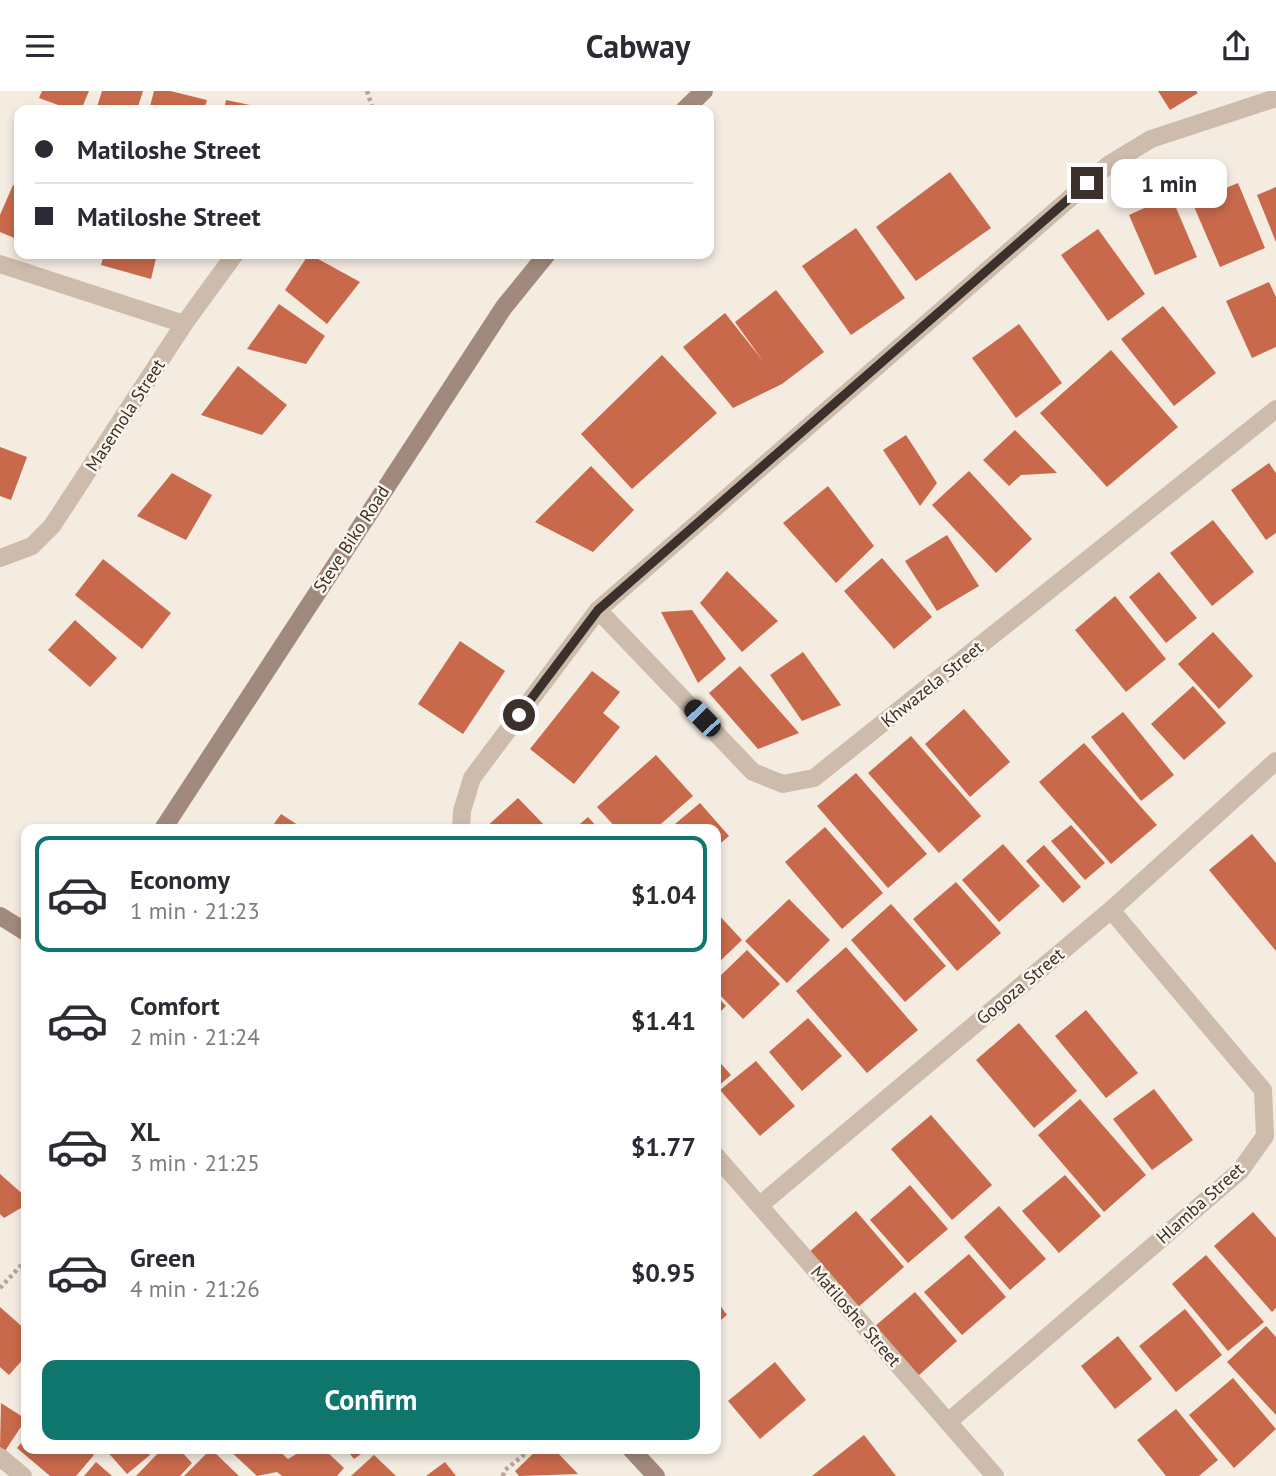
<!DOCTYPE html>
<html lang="en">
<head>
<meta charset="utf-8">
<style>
	body { margin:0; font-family:"PT Sans",sans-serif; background:#f7f7f7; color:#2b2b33; height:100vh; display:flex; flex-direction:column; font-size:26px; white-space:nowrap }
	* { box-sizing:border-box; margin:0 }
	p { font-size:23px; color:#7c7c81 }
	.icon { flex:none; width:38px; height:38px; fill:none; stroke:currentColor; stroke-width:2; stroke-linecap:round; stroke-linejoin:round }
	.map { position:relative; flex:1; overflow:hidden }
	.side { position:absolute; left:21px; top:733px; width:700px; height:630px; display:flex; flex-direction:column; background:#fff; border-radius:14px; box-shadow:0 4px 10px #0003 }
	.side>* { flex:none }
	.hud { position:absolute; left:14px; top:14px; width:700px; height:154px; border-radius:14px; box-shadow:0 4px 10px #0003; display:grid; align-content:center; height:154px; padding:0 21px; background:#fff }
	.end { position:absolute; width:32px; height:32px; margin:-16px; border:9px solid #3b302b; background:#fff; box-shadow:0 0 0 4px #fff }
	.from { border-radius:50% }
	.bubble { position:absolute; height:49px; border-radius:14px; background:#fff; box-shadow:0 4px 10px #0003; font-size:23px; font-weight:700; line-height:49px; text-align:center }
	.car { position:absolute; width:21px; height:42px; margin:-21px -10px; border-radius:9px; box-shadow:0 0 5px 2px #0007; background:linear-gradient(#222 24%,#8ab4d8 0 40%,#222 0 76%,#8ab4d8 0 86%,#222 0) }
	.hud b { display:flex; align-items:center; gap:24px; height:66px; font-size:26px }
	.hud b+b { border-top:2px solid #e1e1e2 }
	.hud i { width:18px; height:18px; background:#2b2b33 }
	ul { padding:12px 0 0; list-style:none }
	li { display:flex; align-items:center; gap:21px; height:116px; margin:0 14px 10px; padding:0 7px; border:4px solid transparent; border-radius:14px }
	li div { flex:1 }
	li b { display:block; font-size:26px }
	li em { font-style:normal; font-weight:700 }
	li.selected { border-color:#0f766e }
	li>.icon { width:63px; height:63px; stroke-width:1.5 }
	.action { display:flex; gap:14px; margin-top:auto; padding:14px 21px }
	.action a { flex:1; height:80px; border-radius:14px; background:#0f766e; color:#fff; font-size:28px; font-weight:700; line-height:80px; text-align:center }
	header { display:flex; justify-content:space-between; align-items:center; height:91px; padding:0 21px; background:#fff; font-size:32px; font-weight:700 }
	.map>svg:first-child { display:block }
	.building { fill:#c8694b }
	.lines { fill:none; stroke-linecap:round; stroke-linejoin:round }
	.path { stroke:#b9a596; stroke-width:4.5; stroke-dasharray:3.5 3.5; stroke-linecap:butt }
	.street { stroke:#cdbbac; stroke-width:18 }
	.secondary { stroke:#a18a7d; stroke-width:18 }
	.route { stroke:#3b302b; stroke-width:9 }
	.labels { text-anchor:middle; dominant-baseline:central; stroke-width:5; stroke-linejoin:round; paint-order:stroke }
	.street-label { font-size:18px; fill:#3b302b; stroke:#fbf5ee }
</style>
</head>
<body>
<header><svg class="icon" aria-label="menu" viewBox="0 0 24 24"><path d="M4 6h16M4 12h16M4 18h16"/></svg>Cabway<svg class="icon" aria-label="share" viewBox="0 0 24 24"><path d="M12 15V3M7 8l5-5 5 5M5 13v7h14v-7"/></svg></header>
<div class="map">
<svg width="1276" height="1385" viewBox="0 0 1276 1385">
	<rect width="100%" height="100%" fill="#f4ebe1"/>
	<!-- building -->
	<g class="building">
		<path d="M42,0H89L81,19H72L39,7Z"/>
		<path d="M102,0H143L137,19H96Z"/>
		<path d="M154,0H170L207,9L204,19H149Z"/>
		<path d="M1158,0H1196L1198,2L1170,19Z"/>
		<path d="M226,9L269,18V19H224Z"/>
		<path d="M950,81L991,137L916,190L876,136Z"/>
		<path d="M1238,92L1265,157L1220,176L1192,111Z"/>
		<path d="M13,94L19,97V149L0,141V124Z"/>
		<path d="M1276,96V151L1257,104Z"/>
		<path d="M1171,105L1197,166L1155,184L1129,124Z"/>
		<path d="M856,137L905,207L851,244L802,175Z"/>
		<path d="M1098,138L1145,203L1108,230L1061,164Z"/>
		<path d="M104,163H157L151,188L101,174Z"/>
		<path d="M309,163L360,191L327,233L285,199Z"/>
		<path d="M1269,191L1276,206V256L1252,267L1226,210Z"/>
		<path d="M776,199L824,261L782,293L733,317L683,256L725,222L763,270L735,231Z"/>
		<path d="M279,213L325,245L306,273L247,258Z"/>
		<path d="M1163,215L1216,282L1174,315L1121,248Z"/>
		<path d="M1019,233L1062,292L1016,327L972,267Z"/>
		<path d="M1111,259L1178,336L1107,396L1040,322Z"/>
		<path d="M662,264L717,322L632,398L581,343Z"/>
		<path d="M238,275L287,314L262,344L201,324Z"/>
		<path d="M1015,339L1057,382L1021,384L1009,395L983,369Z"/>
		<path d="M906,344L937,392L920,415L883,359Z"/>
		<path d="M0,356L27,366L11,409L0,405Z"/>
		<path d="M1269,372L1276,382V442L1266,449L1231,399Z"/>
		<path d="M591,375L634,419L593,461L535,431Z"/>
		<path d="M969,380L1032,448L996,482L932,414Z"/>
		<path d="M172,382L212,404L186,449L137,425Z"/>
		<path d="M828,395L874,455L836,492L783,432Z"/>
		<path d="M1213,429L1254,481L1212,515L1170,462Z"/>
		<path d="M947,444L979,495L937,520L905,470Z"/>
		<path d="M882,467L932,526L894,558L844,500Z"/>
		<path d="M103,468L171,522L142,558L75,504Z"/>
		<path d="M727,480L778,530L742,561L700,512Z"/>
		<path d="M1159,481L1197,527L1166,552L1129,506Z"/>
		<path d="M1115,505L1166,568L1126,601L1075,539Z"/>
		<path d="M692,519L726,568L698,592L661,521Z"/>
		<path d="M75,529L117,567L90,596L48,559Z"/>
		<path d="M1213,541L1253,585L1219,618L1178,573Z"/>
		<path d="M460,550L505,580L463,643L418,613Z"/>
		<path d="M803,561L841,614L802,630L770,584Z"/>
		<path d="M740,575L799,642L758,658L709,602Z"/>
		<path d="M592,580L620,601L603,622L620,636L574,693L530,658Z"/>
		<path d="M1193,595L1226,632L1184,669L1151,633Z"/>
		<path d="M964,618L1010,671L970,706L925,653Z"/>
		<path d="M1123,621L1174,684L1141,710L1091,646Z"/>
		<path d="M911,645L981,725L939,762L868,682Z"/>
		<path d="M1084,652L1157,734L1111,773L1039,691Z"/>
		<path d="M656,664L693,705L655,738H617L597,716Z"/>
		<path d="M856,682L927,763L888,797L817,715Z"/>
		<path d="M518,707L548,738H484Z"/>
		<path d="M700,712L729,745L716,756V738H669Z"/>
		<path d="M281,723L304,738L271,737Z"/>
		<path d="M588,726L599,738H574Z"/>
		<path d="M1071,734L1105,772L1085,789L1051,750Z"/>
		<path d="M825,736L883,802L842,838L785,771Z"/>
		<path d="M1252,743L1276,772V860L1209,779Z"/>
		<path d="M1003,753L1040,795L999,831L962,789Z"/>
		<path d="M1044,754L1081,796L1063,812L1026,770Z"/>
		<path d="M956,791L1001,842L957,880L913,828Z"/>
		<path d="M789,808L830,849L787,892L745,850Z"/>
		<path d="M891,813L946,875L905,911L851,849Z"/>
		<path d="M716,821L742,849L716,874Z"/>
		<path d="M846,856L918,939L867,982L796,900Z"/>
		<path d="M747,859L780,893L743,928L716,900V889Z"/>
		<path d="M716,904L726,915L716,925Z"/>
		<path d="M1086,919L1138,982L1106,1007L1055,945Z"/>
		<path d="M808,927L842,965L802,1000L769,961Z"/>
		<path d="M1019,932L1077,1000L1034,1037L976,969Z"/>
		<path d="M716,967L731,984L716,997Z"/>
		<path d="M756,970L795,1015L760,1045L720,999Z"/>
		<path d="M1154,998L1193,1049L1152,1079L1113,1028Z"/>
		<path d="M1080,1008L1146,1084L1104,1121L1038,1044Z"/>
		<path d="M931,1024L992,1094L952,1129L891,1058Z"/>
		<path d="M0,1083L26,1106V1114L4,1127L0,1123Z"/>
		<path d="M1065,1084L1101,1125L1059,1162L1022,1120Z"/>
		<path d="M910,1094L948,1138L908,1172L870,1129Z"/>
		<path d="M999,1115L1046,1168L1010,1199L964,1146Z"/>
		<path d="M856,1120L904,1176L856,1218L808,1162Z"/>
		<path d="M1253,1121L1276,1147V1217L1272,1221L1214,1155Z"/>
		<path d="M969,1163L1006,1206L962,1244L924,1201Z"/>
		<path d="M1206,1164L1264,1231L1228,1260L1172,1193Z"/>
		<path d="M915,1201L957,1250L918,1285L874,1236Z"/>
		<path d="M716,1209L727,1224L716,1233Z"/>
		<path d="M0,1216L26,1239V1265L9,1284L0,1276Z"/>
		<path d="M1185,1218L1222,1264L1176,1301L1139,1255Z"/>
		<path d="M1266,1235L1276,1246V1324L1227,1271Z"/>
		<path d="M1118,1245L1152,1288L1115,1318L1081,1275Z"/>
		<path d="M775,1271L806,1309L760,1348L728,1310Z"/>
		<path d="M1233,1287L1276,1338L1234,1377L1189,1324Z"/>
		<path d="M1,1312L26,1328L5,1360L0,1356Z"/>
		<path d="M1176,1318L1218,1369L1199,1385H1166L1137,1349Z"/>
		<path d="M864,1344L896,1385H812Z"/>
		<path d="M26,1346V1358H86L94,1364L76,1385H50L17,1357Z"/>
		<path d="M105,1358H145L150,1364L127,1383Z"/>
		<path d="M162,1358H179L192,1372L180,1385H136Z"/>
		<path d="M211,1358L239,1385H184Z"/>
		<path d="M228,1358H277L288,1368L305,1358H324L344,1377L337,1385H282L277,1381L257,1385Z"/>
		<path d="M346,1358H368L354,1368Z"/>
		<path d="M538,1358H554L578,1383L519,1385L515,1380Z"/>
		<path d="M374,1364L396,1385H351Z"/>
		<path d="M96,1371L112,1385H84Z"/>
		<path d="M445,1371L456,1385H426Z"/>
	</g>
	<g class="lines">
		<!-- path -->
		<g class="path">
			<path d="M367,0L373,19"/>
			<path d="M0,1197L26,1169"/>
			<path d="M503,1385L504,1380L531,1358"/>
		</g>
		<!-- street -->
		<g class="street">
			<path d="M0,173L184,233"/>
			<path d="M0,467L32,455L52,435L184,233L235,163"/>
			<path d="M598,519L753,681L783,693L814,687L1276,318"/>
			<path d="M461,738L462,720L472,687L598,519L1108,74L1151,48L1276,7"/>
			<path d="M716,1065L995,1385"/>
			<path d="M760,1114L1111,819L1276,670"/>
			<path d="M948,1331L1240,1080L1265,1045L1263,999L1111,819"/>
			<path d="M0,1366L23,1385"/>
		</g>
		<!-- secondary -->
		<g class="secondary">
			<path d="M684,19L704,0"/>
			<path d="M163,738L504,216L547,163"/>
			<path d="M0,825L26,841"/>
			<path d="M631,1358L656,1385"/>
		</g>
	</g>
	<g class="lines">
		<!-- route -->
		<path class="route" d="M519,624L598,519L1087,92"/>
	</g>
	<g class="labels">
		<!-- street labels -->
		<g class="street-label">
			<text transform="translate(125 324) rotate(-57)">Masemola Street</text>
			<text transform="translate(351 448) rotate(-57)">Steve Biko Road</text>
			<text transform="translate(932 593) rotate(-39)">Khwazela Street</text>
			<text transform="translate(1020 895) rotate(-40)">Gogoza Street</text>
			<text transform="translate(1200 1112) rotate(-42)">Hlamba Street</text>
			<text transform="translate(856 1225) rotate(49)">Matiloshe Street</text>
		</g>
	</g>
</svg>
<i class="end from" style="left:519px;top:624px"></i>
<i class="end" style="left:1087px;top:92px"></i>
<div class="bubble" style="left:1111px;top:68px;width:116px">1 min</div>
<i class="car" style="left:702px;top:627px;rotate:316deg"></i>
<div class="hud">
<b><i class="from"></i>Matiloshe Street</b>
<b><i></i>Matiloshe Street</b>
</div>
<section class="side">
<ul>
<li class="selected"><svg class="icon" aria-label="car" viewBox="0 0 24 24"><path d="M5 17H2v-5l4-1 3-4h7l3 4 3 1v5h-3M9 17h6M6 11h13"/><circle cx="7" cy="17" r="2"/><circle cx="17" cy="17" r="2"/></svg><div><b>Economy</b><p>1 min · 21:23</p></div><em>$1.04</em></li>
<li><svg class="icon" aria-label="car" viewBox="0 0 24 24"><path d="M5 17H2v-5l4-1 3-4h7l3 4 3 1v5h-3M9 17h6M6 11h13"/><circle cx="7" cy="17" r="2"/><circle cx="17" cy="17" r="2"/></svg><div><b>Comfort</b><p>2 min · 21:24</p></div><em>$1.41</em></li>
<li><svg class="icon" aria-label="car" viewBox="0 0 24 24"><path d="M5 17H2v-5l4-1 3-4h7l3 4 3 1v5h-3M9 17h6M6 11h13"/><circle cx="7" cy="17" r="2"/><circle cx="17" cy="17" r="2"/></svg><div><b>XL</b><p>3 min · 21:25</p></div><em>$1.77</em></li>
<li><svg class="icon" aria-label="car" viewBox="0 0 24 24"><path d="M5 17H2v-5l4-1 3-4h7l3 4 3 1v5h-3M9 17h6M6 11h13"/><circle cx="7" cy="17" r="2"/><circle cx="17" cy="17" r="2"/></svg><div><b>Green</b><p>4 min · 21:26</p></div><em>$0.95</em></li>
</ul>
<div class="action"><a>Confirm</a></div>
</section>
</div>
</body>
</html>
